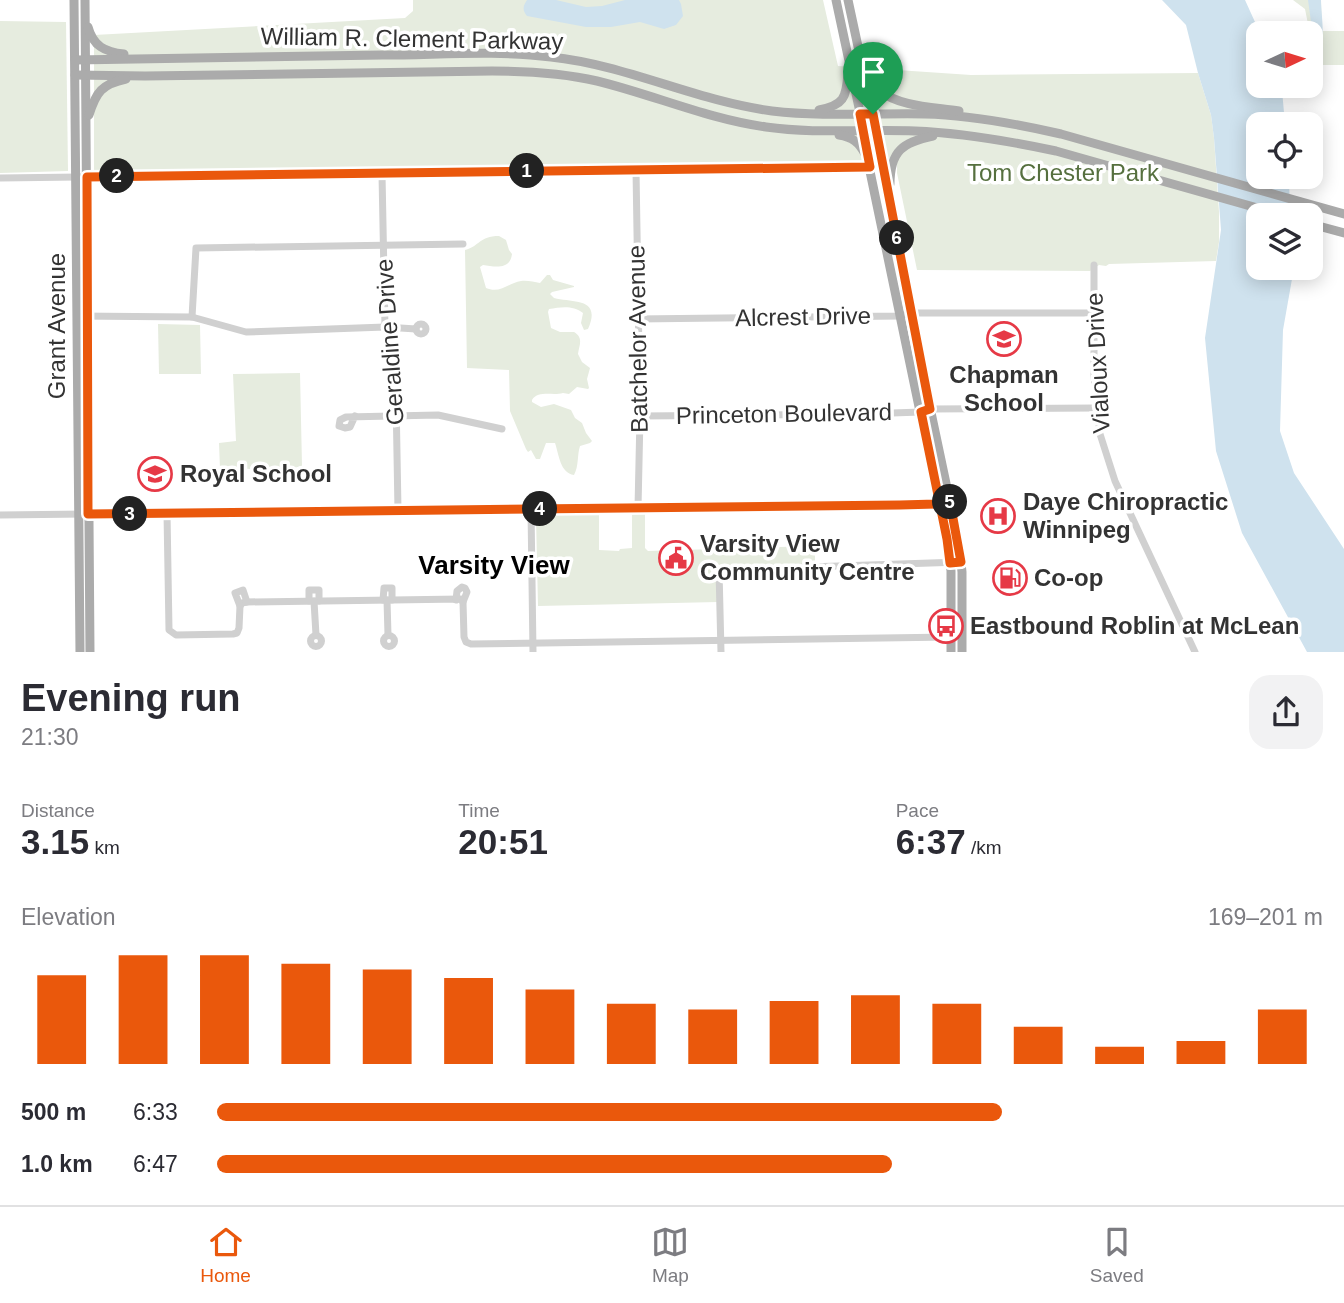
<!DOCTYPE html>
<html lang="en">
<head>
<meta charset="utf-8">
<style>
  body { margin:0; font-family:Helvetica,sans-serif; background:#f2f2f3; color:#2b2b33; height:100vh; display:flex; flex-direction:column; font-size:26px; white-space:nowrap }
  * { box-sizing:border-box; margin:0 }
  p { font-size:23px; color:#7c7c81 }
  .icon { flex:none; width:38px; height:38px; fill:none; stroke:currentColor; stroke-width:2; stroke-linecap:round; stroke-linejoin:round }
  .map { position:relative; height:652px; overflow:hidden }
  .side { display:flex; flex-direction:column; background:#fff; flex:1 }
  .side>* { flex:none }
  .needle { width:46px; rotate:86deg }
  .tools { position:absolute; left:1246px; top:21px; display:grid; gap:14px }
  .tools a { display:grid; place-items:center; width:77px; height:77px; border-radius:14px; background:#fff; box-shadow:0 4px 18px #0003; font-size:35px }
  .pin { position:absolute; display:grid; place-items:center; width:60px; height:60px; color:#fff; margin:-72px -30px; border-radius:50% 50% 50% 0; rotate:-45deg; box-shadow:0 0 7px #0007 }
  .pin .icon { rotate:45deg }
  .km { position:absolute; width:35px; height:35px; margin:-18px; border-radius:50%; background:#222; color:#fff; font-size:19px; line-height:35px; text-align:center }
  .round { display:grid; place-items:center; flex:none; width:74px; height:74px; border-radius:21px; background:#f2f2f3 }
  .summary { display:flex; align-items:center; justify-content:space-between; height:119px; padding:0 21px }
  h1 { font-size:38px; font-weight:700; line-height:52px }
  .figures { display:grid; grid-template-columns:repeat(3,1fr); gap:10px; height:119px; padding:7px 21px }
  .figures div { display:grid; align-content:center }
  .figures b { font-size:35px; font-weight:700 }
  .figures small { font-size:19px; font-weight:400 }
  .figures p { font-size:19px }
  .chart { height:196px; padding:14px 21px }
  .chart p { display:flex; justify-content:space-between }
  .chart svg { width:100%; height:126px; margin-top:7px; stroke:#ea580c; stroke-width:6 }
  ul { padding:0 21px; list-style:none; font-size:23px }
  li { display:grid; grid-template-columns:112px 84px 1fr; align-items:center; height:52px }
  li i { height:18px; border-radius:9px; background:#ea580c }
  .tab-bar { display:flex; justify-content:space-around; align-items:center; height:98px; border-top:2px solid #e1e1e2; background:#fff; font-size:19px; color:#7c7c81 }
  .tab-bar a { display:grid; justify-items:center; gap:4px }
  .tab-bar .on { color:#ea580c }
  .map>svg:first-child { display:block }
</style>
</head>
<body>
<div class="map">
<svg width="1344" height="652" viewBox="0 0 1344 652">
  <rect width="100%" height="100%" fill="#fff"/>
  <!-- green -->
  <g fill="#e6ecdf">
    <polygon points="413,0 823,0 838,66 971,75 1198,73 1211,115 1214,138 1219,212 1219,242 1216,261 1109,264 1106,266 1099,265 1090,271 917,270 897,173 897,160 94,173 94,35 405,18 413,11"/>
    <polygon points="1293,0 1321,0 1322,31 1344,31 1344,65 1311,65 1311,33 1303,33 1309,29 1305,9"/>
    <polygon points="0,21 66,22 68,171 0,173"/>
    <path d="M499 236 506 240 509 250 512 254C510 270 495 267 483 265L480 267 486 288C500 294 508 283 521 281 527 280 534 282 540 283L547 275H550L553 280 574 286V287L552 292 550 294 554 298C573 303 602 297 588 329L584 330 581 323 583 313C573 305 561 307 549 309L548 312 551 328 560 332H574C584 338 579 345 578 354L582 362 590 368 587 379 589 388 588 389 577 387 569 394 563 393C553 396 538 390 532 400V402L541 407 554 404 571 410 575 418 582 423 586 433 592 441 590 443 580 446C577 455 579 466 574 475 560 473 559 455 555 443H546L540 459H536L531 450 528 452 526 449 510 411 509 370 467 368 465 250C480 246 479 236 499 236Z"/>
    <polygon points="158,324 200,325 201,374 159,374"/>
    <polygon points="300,373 302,466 276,472 233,467 220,469 219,443 236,441 233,374"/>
    <polygon points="632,510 645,510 645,548 648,551 815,546 815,565 718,569 718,602 538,606 536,517 541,512 599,512 599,550 619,551 620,549 632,548"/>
  </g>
  <!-- water -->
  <g fill="#cfe2ee">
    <path d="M527 0H556L586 7 602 6 625 0H679L681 4 683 16 676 25 664 29 640 22 611 27H586L527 16C522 10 523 6 527 0Z"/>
    <polygon points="1162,0 1245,0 1260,33 1258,33 1258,86 1283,86 1282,90 1285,124 1258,124 1258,177 1289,177 1290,215 1258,215 1258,268 1292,268 1292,279 1283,330 1280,431 1294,473 1344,549 1344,652 1307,652 1242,533 1216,451 1205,338 1221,230 1214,138 1211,115 1198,73 1186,25"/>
    <path d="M1308 0H1321C1321 18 1329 53 1311 63L1312 29Z"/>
  </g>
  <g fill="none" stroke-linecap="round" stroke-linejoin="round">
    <!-- minor -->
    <g stroke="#d0d0d0" stroke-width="7">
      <polyline points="636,170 640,416 638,508"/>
      <polyline points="382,174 385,327 395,341 398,510"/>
      <polyline points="0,178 870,167"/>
      <polyline points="1094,265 1094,376 1100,434 1115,481 1195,652"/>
      <polyline points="77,316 192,317 246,332 385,327 416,329"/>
      <polyline points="192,317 196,248 463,244"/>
      <polyline points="637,319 901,316 910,313 1094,313"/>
      <circle cx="421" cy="329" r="5"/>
      <polyline points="355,416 350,427 345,428 339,426 340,420 346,417 438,415 502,429"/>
      <polyline points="640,416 863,414 921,412 930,409 1096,408"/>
      <polyline points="531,509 533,652"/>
      <polyline points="167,513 169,630 176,635 233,634 237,633 239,628 240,606 242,603 247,602 461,599 463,602 464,637 466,642 471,644 951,637 962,634"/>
      <polyline points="0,515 936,504 949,502"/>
      <polyline points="383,600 384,588 392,588 392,600"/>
      <polyline points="387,600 388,635"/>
      <polyline points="456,600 457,591 462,587 465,588 467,592 463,602"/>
      <polyline points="309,601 309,590 319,590 319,601"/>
      <polyline points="314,601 316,635"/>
      <polyline points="240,606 235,593 243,590 247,602"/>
      <circle cx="389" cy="641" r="5.5"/>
      <circle cx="316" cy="641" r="5.5"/>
      <polyline points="721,652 719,570 961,562"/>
    </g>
    <!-- major -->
    <g stroke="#ababab" stroke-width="9">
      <polyline points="74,0 80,652"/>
      <polyline points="85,0 90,652"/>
      <polyline points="836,0 864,131 867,157 948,546 951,571 951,652"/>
      <polyline points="848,0 871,107 910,313 959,545 962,572 962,652"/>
      <path d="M88 27C93 46 105 52 124 54"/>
      <path d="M75 60C177 58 279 56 382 55 438 55 495 50 551 57 627 65 696 101 772 111 823 117 874 113 925 114 971 115 1017 124 1061 134L1344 214"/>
      <path d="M866 73C870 79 874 86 879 90 899 107 934 107 959 111"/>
      <path d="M75 75 145 76 492 71C527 71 563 73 597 81 654 95 708 119 766 127 815 134 865 129 915 131 963 133 1009 141 1056 151L1282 215"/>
      <path d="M819 110C844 105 846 98 848 74"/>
      <path d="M89 115C96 92 102 84 126 79"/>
      <path d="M839 135C852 137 859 142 865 154"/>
      <path d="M890 184C890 151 903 142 933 136"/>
      <polyline points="1311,224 1344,233"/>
    </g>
  </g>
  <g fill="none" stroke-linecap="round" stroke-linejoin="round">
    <!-- route casing -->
    <g stroke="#fff" stroke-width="14">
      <polyline id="route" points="873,114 860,114 870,167 87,177 88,514 900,505 936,504 950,502 961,562 950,563 947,539 921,412 930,409 873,114"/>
    </g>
    <!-- route -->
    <use href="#route" stroke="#ea580c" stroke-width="9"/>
  </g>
  <!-- icons -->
  <defs>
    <g id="school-ring" transform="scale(1.75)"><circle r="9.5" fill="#fff" stroke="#e63946" stroke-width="1.5"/><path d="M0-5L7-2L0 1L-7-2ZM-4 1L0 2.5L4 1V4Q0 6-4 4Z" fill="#e63946"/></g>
    <g id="hospital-ring" transform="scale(1.75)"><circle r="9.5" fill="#fff" stroke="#e63946" stroke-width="1.5"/><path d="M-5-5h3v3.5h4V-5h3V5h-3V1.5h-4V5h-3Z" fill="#e63946"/></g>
    <g id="civic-ring" transform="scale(1.75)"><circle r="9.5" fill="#fff" stroke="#e63946" stroke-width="1.5"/><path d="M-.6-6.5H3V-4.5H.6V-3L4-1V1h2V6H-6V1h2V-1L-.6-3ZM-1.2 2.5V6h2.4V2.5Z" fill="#e63946"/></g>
    <g id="fuel-ring" transform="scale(1.75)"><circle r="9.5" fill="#fff" stroke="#e63946" stroke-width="1.5"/><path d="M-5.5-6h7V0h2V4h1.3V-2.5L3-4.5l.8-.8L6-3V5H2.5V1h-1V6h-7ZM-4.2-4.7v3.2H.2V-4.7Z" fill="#e63946"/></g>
    <g id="bus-ring" transform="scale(1.75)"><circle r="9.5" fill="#fff" stroke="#e63946" stroke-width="1.5"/><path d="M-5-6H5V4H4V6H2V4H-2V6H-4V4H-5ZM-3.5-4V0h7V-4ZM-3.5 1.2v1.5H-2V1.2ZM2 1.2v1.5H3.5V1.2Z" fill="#e63946"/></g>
  </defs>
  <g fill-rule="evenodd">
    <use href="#school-ring" x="1004" y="339"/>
    <use href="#school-ring" x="155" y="474"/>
    <use href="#hospital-ring" x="998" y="516"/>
    <use href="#civic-ring" x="676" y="558"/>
    <use href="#fuel-ring" x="1010" y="578"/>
    <use href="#bus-ring" x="946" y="626"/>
  </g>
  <g text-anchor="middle" stroke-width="7" stroke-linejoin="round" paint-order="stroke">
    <!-- street labels -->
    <g font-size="24" fill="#333" stroke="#fff">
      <text transform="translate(412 39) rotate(1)" y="8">William R. Clement Parkway</text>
      <text transform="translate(803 317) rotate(-1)" y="8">Alcrest Drive</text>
      <text transform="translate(57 326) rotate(-90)" y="8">Grant Avenue</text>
      <text transform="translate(638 339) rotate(-91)" y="8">Batchelor Avenue</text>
      <text transform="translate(390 342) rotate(-94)" y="8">Geraldine Drive</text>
      <text transform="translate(1098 363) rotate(-93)" y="8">Vialoux Drive</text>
      <text transform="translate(784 414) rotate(-1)" y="8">Princeton Boulevard</text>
    </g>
    <!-- park labels -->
    <g font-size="24" fill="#56703f" stroke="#fff">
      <text x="1063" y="181">Tom Chester Park</text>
    </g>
    <!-- poi labels -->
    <g font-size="24" font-weight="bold" fill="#333" stroke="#fff" text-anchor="start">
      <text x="1004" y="383" text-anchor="middle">Chapman<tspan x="1004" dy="28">School</tspan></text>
      <text x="180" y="482">Royal School</text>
      <text x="1023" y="510">Daye Chiropractic<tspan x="1023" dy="28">Winnipeg</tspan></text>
      <text x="700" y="552">Varsity View<tspan x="700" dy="28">Community Centre</tspan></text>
      <text x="1034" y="586">Co-op</text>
      <text x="970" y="634">Eastbound Roblin at McLean</text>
    </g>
    <!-- neighbourhood labels -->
    <g font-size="26" font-weight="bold" fill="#000" stroke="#fff">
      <text x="494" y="574">Varsity View</text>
    </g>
  </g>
</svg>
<div class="tools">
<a><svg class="needle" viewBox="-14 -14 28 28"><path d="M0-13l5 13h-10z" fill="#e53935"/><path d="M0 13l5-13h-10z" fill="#7c7c81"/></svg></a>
<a><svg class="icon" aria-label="locate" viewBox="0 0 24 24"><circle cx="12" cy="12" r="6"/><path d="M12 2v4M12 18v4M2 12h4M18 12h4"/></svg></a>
<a><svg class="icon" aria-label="layers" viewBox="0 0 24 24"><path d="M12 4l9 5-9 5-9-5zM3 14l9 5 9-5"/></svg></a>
</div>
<div class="pin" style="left:873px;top:114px;background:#1e9e55"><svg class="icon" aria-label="arrive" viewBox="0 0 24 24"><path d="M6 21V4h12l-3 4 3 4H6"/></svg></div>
<b class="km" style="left:527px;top:171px">1</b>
<b class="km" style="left:117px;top:176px">2</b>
<b class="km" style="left:130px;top:514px">3</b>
<b class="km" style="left:540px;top:509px">4</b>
<b class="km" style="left:950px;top:502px">5</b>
<b class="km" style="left:897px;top:238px">6</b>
</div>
<section class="side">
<div class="summary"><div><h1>Evening run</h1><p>21:30</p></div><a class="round"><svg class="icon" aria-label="share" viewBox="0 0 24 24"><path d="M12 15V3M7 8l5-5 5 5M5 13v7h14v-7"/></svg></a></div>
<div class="figures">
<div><p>Distance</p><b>3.15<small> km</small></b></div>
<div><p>Time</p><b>20:51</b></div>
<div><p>Pace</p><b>6:37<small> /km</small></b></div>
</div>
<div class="chart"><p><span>Elevation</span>169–201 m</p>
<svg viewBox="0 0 160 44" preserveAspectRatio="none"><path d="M5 44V13M15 44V6M25 44V6M35 44V9M45 44V11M55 44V14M65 44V18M75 44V23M85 44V25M95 44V22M105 44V20M115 44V23M125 44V31M135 44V38M145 44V36M155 44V25"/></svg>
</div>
<ul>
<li><b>500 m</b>6:33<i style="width:71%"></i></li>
<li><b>1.0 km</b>6:47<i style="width:61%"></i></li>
</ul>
</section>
<nav class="tab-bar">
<a class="on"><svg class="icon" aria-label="home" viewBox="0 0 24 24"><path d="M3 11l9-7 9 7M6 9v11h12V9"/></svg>Home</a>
<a><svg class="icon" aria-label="map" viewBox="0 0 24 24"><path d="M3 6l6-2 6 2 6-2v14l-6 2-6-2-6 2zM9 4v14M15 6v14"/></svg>Map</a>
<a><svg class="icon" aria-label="saved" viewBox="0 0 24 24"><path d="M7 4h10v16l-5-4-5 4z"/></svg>Saved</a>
</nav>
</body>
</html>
